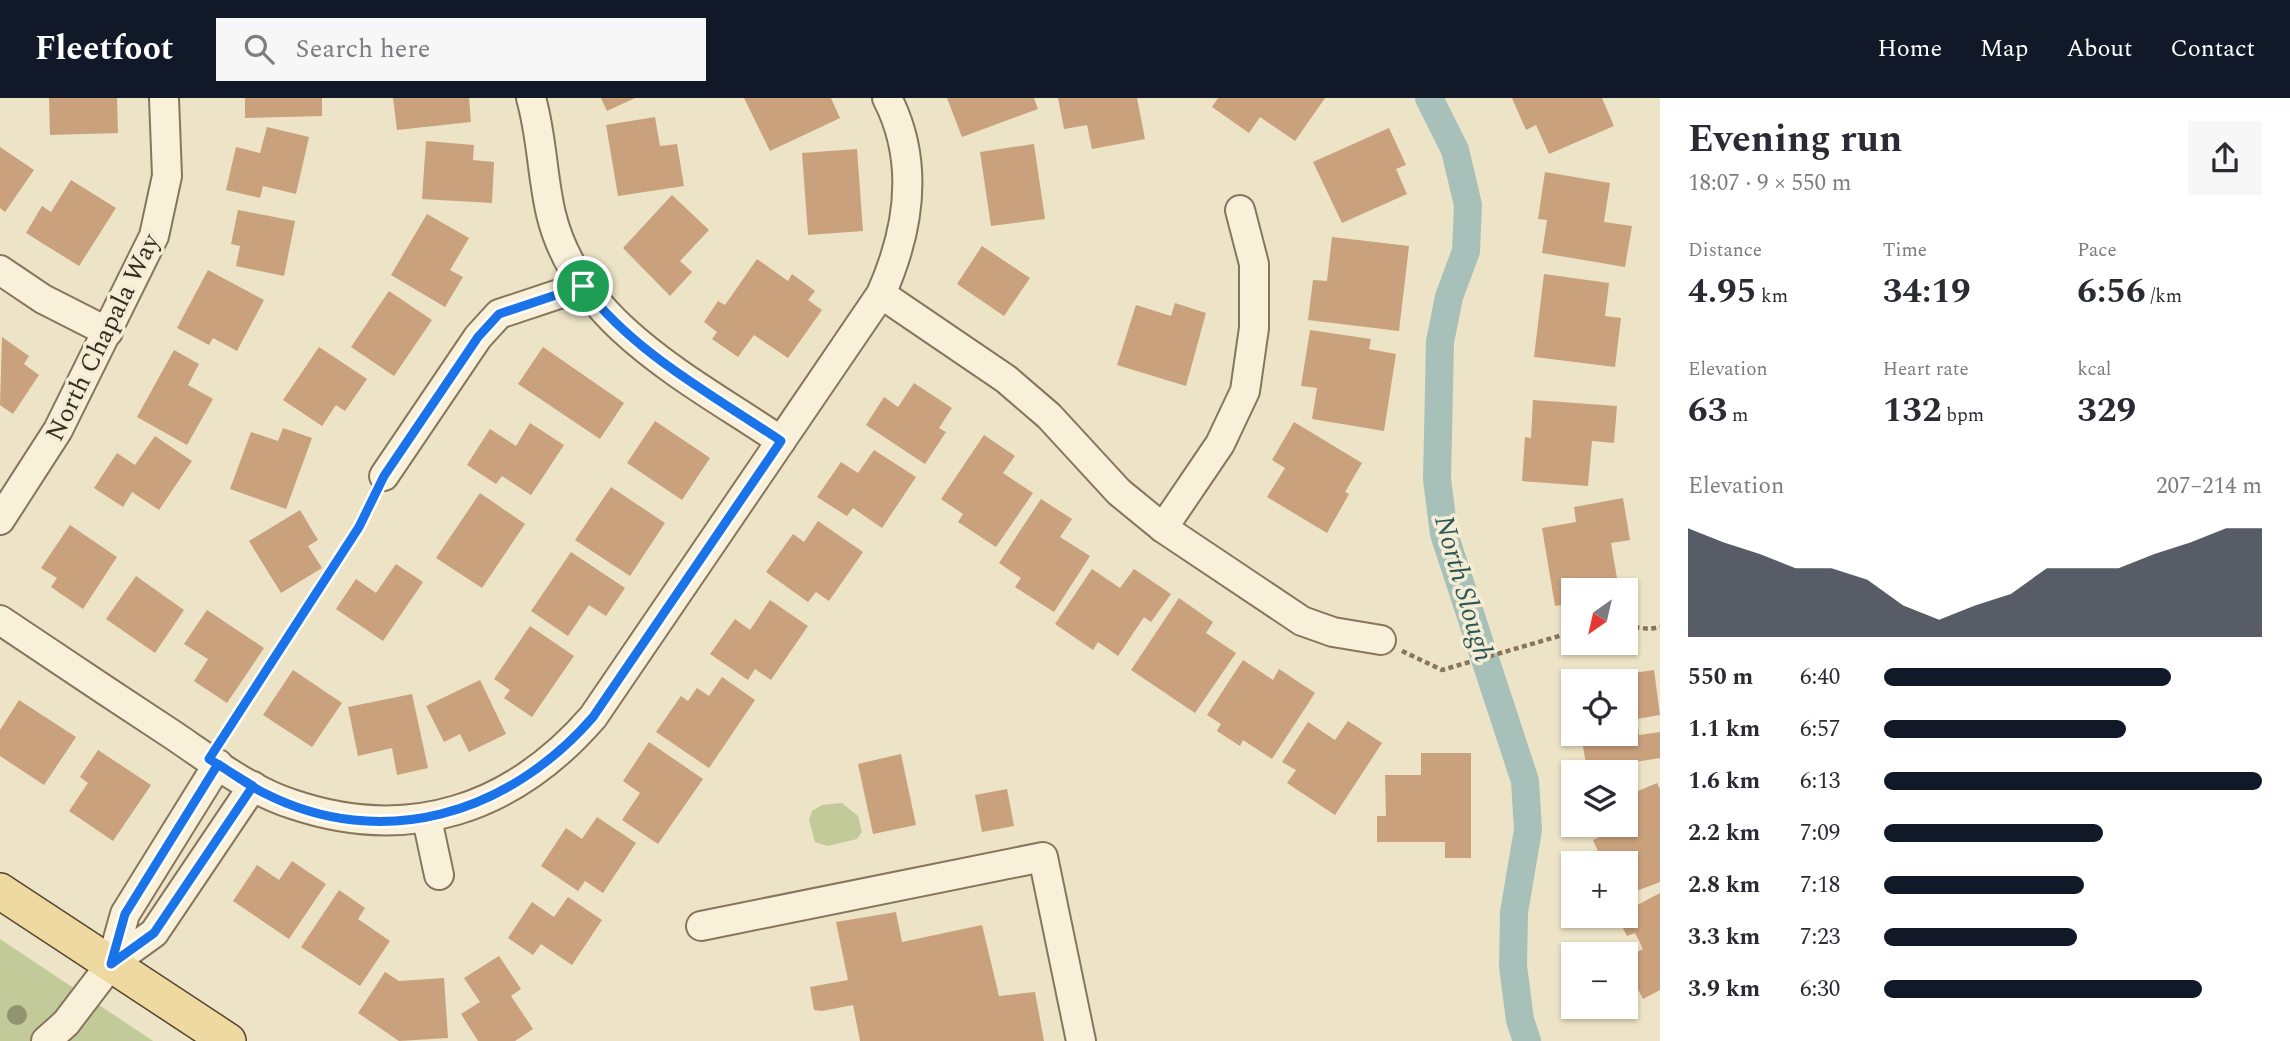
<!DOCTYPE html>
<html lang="en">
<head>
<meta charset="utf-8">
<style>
  body { margin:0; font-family:Spectral,serif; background:#f7f7f7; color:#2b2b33; height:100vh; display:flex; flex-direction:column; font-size:26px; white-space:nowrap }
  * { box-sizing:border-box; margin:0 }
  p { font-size:23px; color:#7c7c81 }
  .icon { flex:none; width:38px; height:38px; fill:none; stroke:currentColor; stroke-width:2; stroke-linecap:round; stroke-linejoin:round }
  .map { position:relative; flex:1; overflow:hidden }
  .details { display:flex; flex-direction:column; background:#fff; width:630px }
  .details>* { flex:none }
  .needle { width:46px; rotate:214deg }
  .tools { position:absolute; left:1561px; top:480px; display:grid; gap:14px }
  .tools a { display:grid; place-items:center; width:77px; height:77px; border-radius:0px; background:#fff; box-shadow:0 2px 5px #0004; font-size:35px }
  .pin { position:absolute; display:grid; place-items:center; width:60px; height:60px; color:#fff; margin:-30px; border:4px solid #fff; border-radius:50%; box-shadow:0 2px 7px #0007 }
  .round { display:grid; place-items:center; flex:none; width:74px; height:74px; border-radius:0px; background:#f7f7f7 }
  .headline { display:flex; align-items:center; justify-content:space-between; height:119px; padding:0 28px }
  h1 { font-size:38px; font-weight:700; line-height:52px }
  .figures { display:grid; grid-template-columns:repeat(3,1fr); gap:10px; height:119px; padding:7px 28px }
  .figures div { display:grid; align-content:center }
  .figures b { font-size:35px; font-weight:700 }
  .figures small { font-size:19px; font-weight:400 }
  .figures p { font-size:19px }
  .chart { height:196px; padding:14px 28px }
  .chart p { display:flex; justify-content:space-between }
  .chart svg { width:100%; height:126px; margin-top:7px; fill:#111827; opacity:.7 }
  ul { padding:0 28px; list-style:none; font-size:23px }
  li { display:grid; grid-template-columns:112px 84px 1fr; align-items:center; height:52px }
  li i { height:18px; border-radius:9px; background:#111827 }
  header { display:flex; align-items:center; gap:42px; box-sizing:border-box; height:98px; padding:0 35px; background:#111827; color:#fff }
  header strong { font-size:33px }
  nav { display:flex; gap:38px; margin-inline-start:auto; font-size:24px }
  .search { width:490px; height:63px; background:#f7f7f7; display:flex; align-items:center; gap:18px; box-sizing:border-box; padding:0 24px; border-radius:0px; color:#7c7c81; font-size:26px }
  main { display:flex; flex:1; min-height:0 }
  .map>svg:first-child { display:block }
</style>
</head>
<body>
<header>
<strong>Fleetfoot</strong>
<div class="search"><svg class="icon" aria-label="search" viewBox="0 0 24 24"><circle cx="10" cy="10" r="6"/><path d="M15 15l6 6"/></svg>Search here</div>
<nav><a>Home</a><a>Map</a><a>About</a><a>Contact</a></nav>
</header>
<main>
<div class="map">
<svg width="1660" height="943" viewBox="0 0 1660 943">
  <rect width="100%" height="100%" fill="#ede3c6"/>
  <!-- green -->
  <g fill="#c2ca9a">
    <polygon points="842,705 858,718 862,734 857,741 827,748 815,744 809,722 812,713 822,707"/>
    <polygon points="0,841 153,943 0,943"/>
  </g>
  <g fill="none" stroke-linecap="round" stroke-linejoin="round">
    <!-- canal -->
    <polyline stroke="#a7c0ba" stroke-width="28" points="1429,0 1455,52 1468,107 1466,153 1449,199 1440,244 1437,381 1444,436 1525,683 1528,732 1514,814 1513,868 1520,922 1527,943"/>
  </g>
  <!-- building -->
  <g fill="#c9a17d">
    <polygon points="49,0 117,0 118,35 50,37"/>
    <polygon points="245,0 322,0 322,18 245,20"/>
    <polygon points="393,0 469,0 471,24 397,32"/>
    <polygon points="601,0 635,0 607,13"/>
    <polygon points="744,0 831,0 840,20 770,53"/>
    <polygon points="947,0 1034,0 1038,11 962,39"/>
    <polygon points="1058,0 1137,0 1145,41 1092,51 1087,27 1064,31"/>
    <polygon points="1218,0 1325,0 1295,43 1260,19 1249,35 1212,9"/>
    <polygon points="1512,0 1602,0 1614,28 1549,56 1536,27 1526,32"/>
    <polygon points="655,19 660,48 677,46 684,88 618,98 606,27"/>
    <polygon points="267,29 309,39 296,96 263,88 260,100 226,92 236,49 260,55"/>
    <polygon points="1389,30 1406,67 1396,71 1407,96 1342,125 1313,64"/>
    <polygon points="426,43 474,47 473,62 494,64 492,105 422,101"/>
    <polygon points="1034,46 1045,121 991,128 980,54"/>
    <polygon points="0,49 34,72 5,114 0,110"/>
    <polygon points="857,51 863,133 808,137 802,55"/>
    <polygon points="1545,74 1610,85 1604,124 1632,128 1625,169 1542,155 1547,122 1538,121"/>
    <polygon points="71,82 116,110 79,168 26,135 42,108 51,114"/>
    <polygon points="672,97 709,132 680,163 692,174 670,198 623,150"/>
    <polygon points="238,112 295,123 284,178 236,168 240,148 231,146"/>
    <polygon points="427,116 469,140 450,172 463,179 445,209 391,177"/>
    <polygon points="1332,139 1409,148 1399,233 1308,222 1313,182 1327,183"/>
    <polygon points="982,148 1030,180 1004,218 957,186"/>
    <polygon points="757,161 788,183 792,176 815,193 808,202 822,212 788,260 754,237 738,259 712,241 717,234 704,224 718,203 725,207"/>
    <polygon points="208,172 264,202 237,253 213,240 209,247 177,230"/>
    <polygon points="1544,176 1609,185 1605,218 1621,220 1615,269 1534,259"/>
    <polygon points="389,193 432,222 394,278 351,249"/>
    <polygon points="1175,205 1206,215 1186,288 1117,267 1136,207 1171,218"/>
    <polygon points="1310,232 1371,241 1369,251 1396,256 1384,333 1312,321 1317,290 1301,288"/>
    <polygon points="2,239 29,258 24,266 39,277 13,316 0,307"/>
    <polygon points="319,249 367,281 345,313 336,307 322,328 283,302"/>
    <polygon points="543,249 624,305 600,341 518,286"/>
    <polygon points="174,252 199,266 188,287 213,301 187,347 137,319"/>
    <polygon points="914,285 952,310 939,330 946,334 925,366 866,327 884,299 898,309"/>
    <polygon points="1533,302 1617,308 1614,345 1592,343 1588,388 1522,383 1525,339 1531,340"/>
    <polygon points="655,323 710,360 682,402 627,365"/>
    <polygon points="1294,324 1362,365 1345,394 1349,396 1327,435 1267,399 1285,370 1272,362"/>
    <polygon points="530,325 564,347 531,397 502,378 496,386 467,367 490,331 516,348"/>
    <polygon points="283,330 312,340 286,411 230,391 251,334 278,343"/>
    <polygon points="984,337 1015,358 1003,375 1033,395 996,449 958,424 963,416 941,401"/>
    <polygon points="155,338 192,363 159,412 132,394 123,409 94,390 117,355 135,367"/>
    <polygon points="874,352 916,379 882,430 853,410 847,418 817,399 841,364 858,375"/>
    <polygon points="611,389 665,425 630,478 575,442"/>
    <polygon points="480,395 525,426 482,490 436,460"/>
    <polygon points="1623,400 1630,442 1611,445 1619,492 1573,492 1573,505 1555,508 1542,430 1576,424 1574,409"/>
    <polygon points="1041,401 1072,421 1060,439 1090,458 1054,514 1015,489 1021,480 999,465"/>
    <polygon points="300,412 318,442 308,448 322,470 281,495 249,443"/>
    <polygon points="818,423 863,454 829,503 816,494 808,504 766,474 793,436 804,444"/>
    <polygon points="70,427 117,459 83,511 51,489 57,480 41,470"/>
    <polygon points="571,454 625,490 606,518 589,507 568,538 531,513"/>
    <polygon points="396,466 423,484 383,543 336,511 356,481 376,495"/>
    <polygon points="1092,471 1120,490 1134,471 1171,496 1151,524 1144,519 1118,558 1098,544 1093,552 1055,526"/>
    <polygon points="136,478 184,512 155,555 106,521"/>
    <polygon points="1179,500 1213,524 1206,535 1236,555 1195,615 1131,572"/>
    <polygon points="770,502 808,528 771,582 755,571 748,582 710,556 735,521 750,532"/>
    <polygon points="207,512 264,550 227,605 194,583 208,561 184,546"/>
    <polygon points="530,528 574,558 532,619 504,600 510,592 494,581"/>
    <polygon points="1243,562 1273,582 1279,571 1315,595 1272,661 1243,642 1240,648 1217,633 1221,626 1207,617"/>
    <polygon points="293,572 342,605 312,649 263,617"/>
    <polygon points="1654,572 1660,617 1637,621 1639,637 1660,634 1660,660 1587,672 1583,648 1599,645 1598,635 1626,635 1626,583 1592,581"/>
    <polygon points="722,579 755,602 709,670 656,634 681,598 688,603 697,590 709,598"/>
    <polygon points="480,582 506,636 469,654 460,636 444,644 426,608"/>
    <polygon points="1573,584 1573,628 1569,629 1562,586"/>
    <polygon points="412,596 428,670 397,677 392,650 358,658 348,609"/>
    <polygon points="19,602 76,639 44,687 0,658 0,632"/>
    <polygon points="1348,623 1382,645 1335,717 1287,685 1296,672 1282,664 1308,624 1335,642"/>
    <polygon points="649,644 703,681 658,746 622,722 640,695 623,683"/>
    <polygon points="98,652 151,687 113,743 69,713 88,685 80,679"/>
    <polygon points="1421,655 1471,655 1471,760 1445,760 1445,744 1377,744 1377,718 1386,718 1385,677 1421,677"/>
    <polygon points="901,656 916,727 873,736 858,666"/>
    <polygon points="1657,685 1660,691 1660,784 1626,797 1626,765 1603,765 1593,742 1617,732 1615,726 1626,726 1626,698"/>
    <polygon points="1007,691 1014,728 982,734 975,697"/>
    <polygon points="597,719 636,745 603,795 585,783 578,793 541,768 566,730 582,741"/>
    <polygon points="292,763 326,786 289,841 233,803 257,767 279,782"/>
    <polygon points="339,792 365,810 358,821 390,843 360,888 301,849"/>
    <polygon points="1660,795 1660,892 1643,901 1626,868 1626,860 1643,851 1635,835 1627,838 1616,817 1626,817 1626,813"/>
    <polygon points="568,799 602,822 572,867 541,846 533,857 508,840 532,804 554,819"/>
    <polygon points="896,814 902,844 982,827 999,898 1035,894 1044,943 860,943 853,907 822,913 814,912 810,889 848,882 836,824"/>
    <polygon points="499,858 521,891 511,898 533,931 515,943 478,943 461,916 480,904 464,880"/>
    <polygon points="385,874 399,883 444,880 448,940 399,943 358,915"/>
  </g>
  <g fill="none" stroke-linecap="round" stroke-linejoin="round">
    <!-- minor casing -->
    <g stroke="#87755c" stroke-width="32">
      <g id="minor">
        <path d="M531 0C542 38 542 78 551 116 578 228 693 283 781 343"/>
        <polyline points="0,172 43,201 108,234"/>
        <polyline points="881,196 1006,281 1049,318 1119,394 1163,430 1302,523 1333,534 1381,542"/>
        <polyline points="384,378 478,239 499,216 583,188"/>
        <polyline points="0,422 58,332 154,138 167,78 164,0"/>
        <polyline points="1163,430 1220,346 1245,293 1254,230 1254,166 1240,112"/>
        <path d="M0 522C58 561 115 599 173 637 210 662 249 692 292 706 410 746 513 711 593 619L881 196C909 133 920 64 887 0"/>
        <polyline points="218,666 125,816 111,866 154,835 253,688"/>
        <polyline points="427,721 439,777"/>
        <polyline points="701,828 1043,759 1081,943"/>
        <polyline points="46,943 66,925 111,866"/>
      </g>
    </g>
    <!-- major casing -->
    <g stroke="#554330" stroke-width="38">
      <polyline id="major" points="0,793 228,943"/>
    </g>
    <!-- path -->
    <g stroke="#87755c" stroke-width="4.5" stroke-dasharray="5 3.5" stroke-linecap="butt">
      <polyline points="1626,528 1650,531 1660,529"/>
      <polyline points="1402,553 1442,572 1573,534"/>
      <polyline points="223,640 359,429 373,401"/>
    </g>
    <!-- minor -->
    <use href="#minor" stroke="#f8f0d9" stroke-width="28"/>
    <!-- major -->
    <use href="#major" stroke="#eedaa0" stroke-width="35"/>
  </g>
  <!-- trees -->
  <circle fill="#91946f" cx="17" cy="917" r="10"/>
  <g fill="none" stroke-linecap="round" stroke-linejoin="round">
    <!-- route casing -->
    <g stroke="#fff" stroke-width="14">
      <path id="route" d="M583 188 499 216 478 239 384 378 359 429 209 661 253 688 154 835 111 866 125 816 218 666C233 676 248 687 264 695 382 755 509 716 593 619L781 343C711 296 634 255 583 188"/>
    </g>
    <!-- route -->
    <use href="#route" stroke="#1a73e8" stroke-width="9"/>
  </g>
  <g text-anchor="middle" stroke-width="7" stroke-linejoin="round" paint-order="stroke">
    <!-- street labels -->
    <g font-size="26" fill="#382d1f" stroke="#f4edd5">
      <text transform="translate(102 239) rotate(-64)" y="9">North Chapala Way</text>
    </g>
    <!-- water labels -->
    <g font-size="28" font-style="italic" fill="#2f5757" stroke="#f4edd5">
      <text transform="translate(1465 490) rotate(74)" y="10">North Slough</text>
    </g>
  </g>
</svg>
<div class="tools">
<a><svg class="needle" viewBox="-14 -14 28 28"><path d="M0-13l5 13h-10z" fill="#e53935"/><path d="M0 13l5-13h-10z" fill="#7c7c81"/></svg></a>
<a><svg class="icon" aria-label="locate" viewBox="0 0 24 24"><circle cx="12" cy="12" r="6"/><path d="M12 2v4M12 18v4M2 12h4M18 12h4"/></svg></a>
<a><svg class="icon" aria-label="layers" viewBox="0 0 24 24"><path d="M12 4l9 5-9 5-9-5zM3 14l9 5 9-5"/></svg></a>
<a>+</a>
<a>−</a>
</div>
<div class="pin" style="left:583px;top:188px;background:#1e9e55"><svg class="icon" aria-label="arrive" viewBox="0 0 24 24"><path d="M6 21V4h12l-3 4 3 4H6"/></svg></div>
</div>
<section class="details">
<div class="headline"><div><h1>Evening run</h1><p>18:07 · 9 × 550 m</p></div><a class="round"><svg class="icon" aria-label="share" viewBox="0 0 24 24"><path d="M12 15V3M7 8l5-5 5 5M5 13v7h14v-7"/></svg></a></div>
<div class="figures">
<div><p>Distance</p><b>4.95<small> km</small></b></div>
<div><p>Time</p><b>34:19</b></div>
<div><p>Pace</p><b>6:56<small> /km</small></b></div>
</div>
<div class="figures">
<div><p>Elevation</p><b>63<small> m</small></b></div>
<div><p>Heart rate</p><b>132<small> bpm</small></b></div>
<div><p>kcal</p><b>329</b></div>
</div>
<div class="chart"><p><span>Elevation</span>207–214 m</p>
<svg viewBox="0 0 160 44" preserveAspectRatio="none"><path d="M0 44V6L10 11L20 15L30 20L40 20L50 24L60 33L70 38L80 33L90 29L100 20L110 20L120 20L130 15L140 11L150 6L160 6V44z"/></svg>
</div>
<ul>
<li><b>550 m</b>6:40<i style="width:76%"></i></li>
<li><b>1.1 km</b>6:57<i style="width:64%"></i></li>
<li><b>1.6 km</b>6:13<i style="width:100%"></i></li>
<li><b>2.2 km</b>7:09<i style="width:58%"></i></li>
<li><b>2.8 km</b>7:18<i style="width:53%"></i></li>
<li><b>3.3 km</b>7:23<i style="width:51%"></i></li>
<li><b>3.9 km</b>6:30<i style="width:84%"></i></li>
</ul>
</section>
</main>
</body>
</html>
